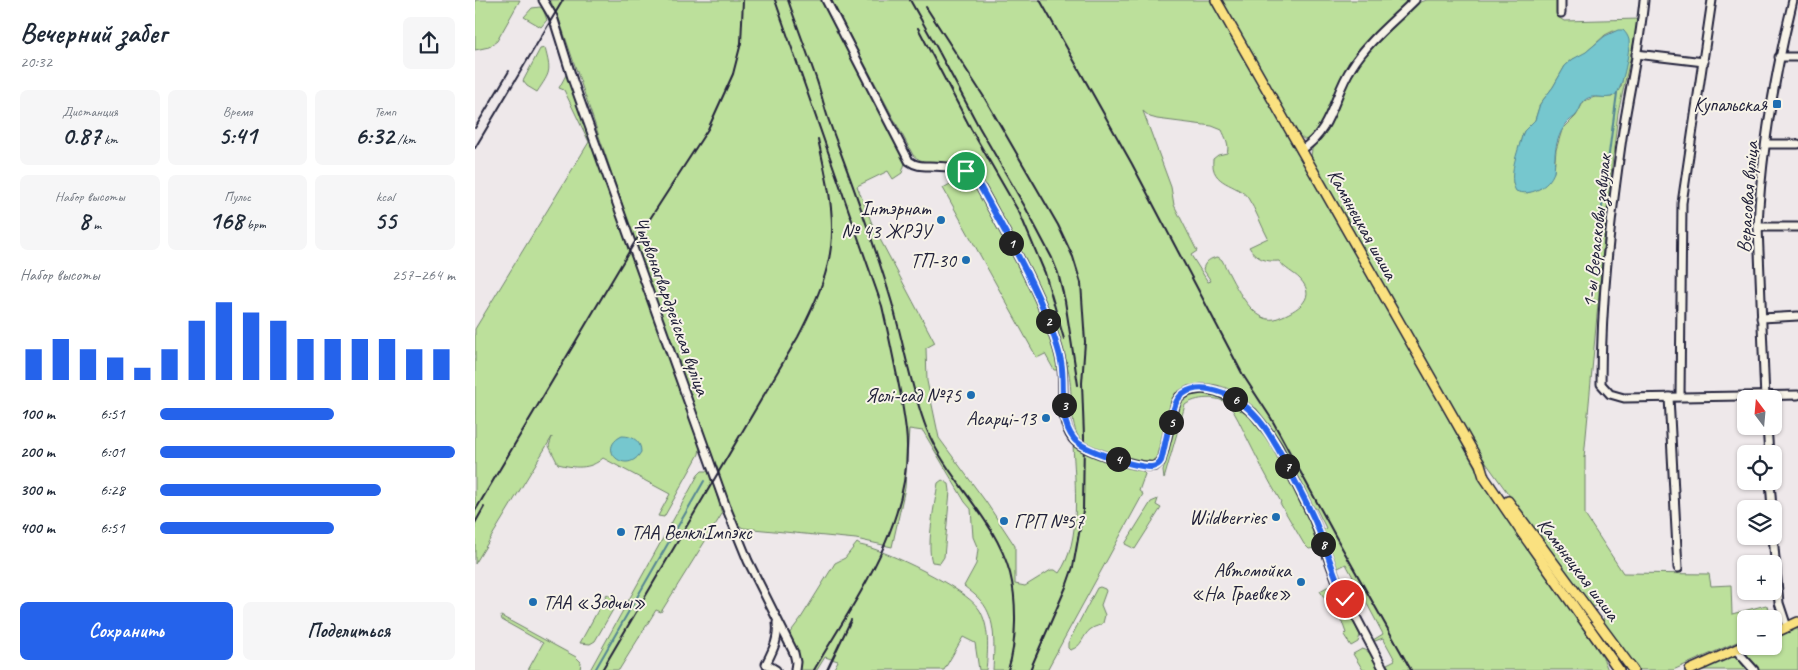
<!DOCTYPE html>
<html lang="ru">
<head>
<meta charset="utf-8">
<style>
  body { margin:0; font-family:Caveat,sans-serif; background:#f6f6f7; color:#1f2937; height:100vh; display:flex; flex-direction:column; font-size:19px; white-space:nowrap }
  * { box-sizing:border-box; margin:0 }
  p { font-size:16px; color:#747a83 }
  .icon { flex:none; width:28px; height:28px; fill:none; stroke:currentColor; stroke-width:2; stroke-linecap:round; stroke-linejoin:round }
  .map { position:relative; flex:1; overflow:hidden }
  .sheet { display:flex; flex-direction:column; background:#fff; width:475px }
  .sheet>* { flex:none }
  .needle { width:32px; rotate:344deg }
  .fabs { position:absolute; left:1262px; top:390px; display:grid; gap:10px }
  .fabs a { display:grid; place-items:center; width:45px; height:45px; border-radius:8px; background:#fff; box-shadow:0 1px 4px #0004; font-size:25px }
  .pin { position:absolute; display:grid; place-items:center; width:42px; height:42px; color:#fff; margin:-21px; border:2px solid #fff; border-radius:50%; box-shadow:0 1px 5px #0007 }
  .km { position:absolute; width:25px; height:25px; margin:-12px; border-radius:50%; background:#222; color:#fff; font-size:14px; line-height:25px; text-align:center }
  .round { display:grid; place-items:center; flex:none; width:52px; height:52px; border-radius:8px; background:#f6f6f7 }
  .head { display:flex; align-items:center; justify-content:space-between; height:85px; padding:0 20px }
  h1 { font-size:28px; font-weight:800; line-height:38px }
  .stats { display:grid; grid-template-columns:repeat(3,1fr); gap:8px; height:85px; padding:5px 20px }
  .stats div { display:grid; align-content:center; border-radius:8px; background:#f6f6f7; text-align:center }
  .stats b { font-size:25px; font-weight:800 }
  .stats small { font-size:14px; font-weight:400 }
  .stats p { font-size:14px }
  .chart { height:140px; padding:10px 20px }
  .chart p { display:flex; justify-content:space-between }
  .chart svg { width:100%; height:90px; margin-top:5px; stroke:#2563eb; stroke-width:6 }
  .cta { display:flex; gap:10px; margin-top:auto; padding:10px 20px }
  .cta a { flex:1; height:58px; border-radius:8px; background:#2563eb; color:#fff; font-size:20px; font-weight:800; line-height:58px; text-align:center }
  .cta a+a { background:#f6f6f7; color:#1f2937 }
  ul { padding:0 20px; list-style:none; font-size:16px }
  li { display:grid; grid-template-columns:80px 60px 1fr; align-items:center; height:38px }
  li i { height:12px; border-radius:6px; background:#2563eb }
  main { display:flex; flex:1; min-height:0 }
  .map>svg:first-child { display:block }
</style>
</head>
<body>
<main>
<section class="sheet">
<div class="head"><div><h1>Вечерний забег</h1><p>20:32</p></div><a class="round"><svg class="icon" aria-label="share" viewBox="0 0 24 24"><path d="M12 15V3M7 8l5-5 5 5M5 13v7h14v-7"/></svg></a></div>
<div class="stats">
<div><p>Дистанция</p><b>0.87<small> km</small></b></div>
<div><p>Время</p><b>5:41</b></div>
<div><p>Темп</p><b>6:32<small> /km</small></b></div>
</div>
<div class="stats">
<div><p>Набор высоты</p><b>8<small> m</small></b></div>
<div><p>Пульс</p><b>168<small> bpm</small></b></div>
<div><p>kcal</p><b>55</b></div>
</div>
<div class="chart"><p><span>Набор высоты</span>257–264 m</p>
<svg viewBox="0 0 160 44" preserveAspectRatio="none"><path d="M5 44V29M15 44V24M25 44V29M35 44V33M45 44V38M55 44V29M65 44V15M75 44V6M85 44V11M95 44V15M105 44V24M115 44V24M125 44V24M135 44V24M145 44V29M155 44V29"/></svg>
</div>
<ul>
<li><b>100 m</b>6:51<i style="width:59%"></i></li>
<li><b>200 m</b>6:01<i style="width:100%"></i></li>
<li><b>300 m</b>6:28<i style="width:75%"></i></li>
<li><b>400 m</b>6:51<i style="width:59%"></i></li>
</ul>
<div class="cta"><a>Сохранить</a><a>Поделиться</a></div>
</section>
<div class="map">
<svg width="1323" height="670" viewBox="0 0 1323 670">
  <rect width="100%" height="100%" fill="#eee8ea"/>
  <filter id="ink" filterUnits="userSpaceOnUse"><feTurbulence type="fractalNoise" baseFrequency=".02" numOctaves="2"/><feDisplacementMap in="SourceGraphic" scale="10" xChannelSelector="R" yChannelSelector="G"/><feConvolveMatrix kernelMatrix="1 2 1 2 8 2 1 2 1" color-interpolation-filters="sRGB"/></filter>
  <g filter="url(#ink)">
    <!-- green -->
    <g fill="#bce09b" stroke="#6f816b" fill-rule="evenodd">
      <polygon points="0,0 45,0 22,41 14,47 0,50"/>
      <path d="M75 0H347L430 163 427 173 418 179 413 171 382 186 398 226 460 343 451 348 452 381 464 438 511 502 540 546V584L550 586 576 570H580L584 573C607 542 600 482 598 445L606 451 666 470 670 474 664 491 668 494 572 670H518C519 648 522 619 506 601 501 595 495 591 489 586L501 564 503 549 498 537 496 509 490 502 448 431 434 429 430 488 417 547 381 539 268 528 262 524 257 516 237 455 178 294 84 19Z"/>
      <path d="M356 0H735L958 391 1003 473 1128 658 1133 670H915L912 664 920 660 908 638 900 641 898 640 908 634 871 564 861 569 848 530 851 528 841 508H839C819 468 783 379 726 384 716 385 706 388 700 397 690 412 689 439 683 456L676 462H669C652 457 615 452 605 439 594 427 598 386 593 369 581 318 556 272 532 226 523 210 515 191 504 176 485 152 455 172 438 155ZM668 111 675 117 682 119 737 126 747 130C750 137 755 145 752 153L743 155 738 159C735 186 763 183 773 198 781 210 786 225 793 238L774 247C781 259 791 262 804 261 811 270 818 272 825 279 845 300 817 313 800 319 776 324 756 277 747 260L743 257C736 258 730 261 728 269L736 281 733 282 716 255 722 251 699 205 696 187Z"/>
      <path d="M746 0H934C914 21 889 41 874 65 862 84 852 125 837 137 831 142 828 139 824 135Z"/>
      <path d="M952 0H1083V17L1089 21 1164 19 1143 113 1130 227 1109 458 1110 456V515L1148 573 1234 574 1236 586 1256 585 1257 614 1291 605 1296 613 1301 610 1299 624V619H1271V638L1198 670H1161L1129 625 1128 619 1130 617 1122 605 1119 607 1108 598 1004 453 836 157 837 149 853 128 870 89 881 67 898 48 942 3ZM1138 31 1151 34 1154 45 1146 87 1137 97H1120L1109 101 1101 116 1087 130 1081 150 1079 172 1066 188 1052 193 1038 183 1041 159 1047 136 1049 131 1060 120 1065 104 1078 87 1090 66 1098 59 1107 56 1130 35Z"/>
      <polygon points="65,7 68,9 72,20 66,27 49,17 57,8"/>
      <path d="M70 48C76 72 76 71 62 92L52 86 48 81 65 49Z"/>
      <path d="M91 75 98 88 222 437 225 448 224 454 189 517 183 516 195 494 128 458C115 470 99 468 83 464L74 446 77 437 0 564V329L114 142 89 90 84 88Z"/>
      <path d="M479 170C490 173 496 179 503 188 534 246 571 305 584 370H579L570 354 562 358 468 188 484 179Z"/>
      <path d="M724 393C741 394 756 400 769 411 777 418 784 426 789 434 801 451 845 532 840 548L834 549 829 544 805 503 806 502C793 480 782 458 771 436 766 426 761 414 754 405 744 395 720 397 710 405L689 479 688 471 706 404 712 398Z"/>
      <polygon points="227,471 232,471 236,475 247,514 186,612 181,610 144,670 115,670 223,475"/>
      <path d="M467 480 474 484 475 491 469 557 465 563 457 562C451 545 460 502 463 483Z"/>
      <polygon points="683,499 681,505 686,508 660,549 650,544 676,502"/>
      <path d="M382 543 385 545C411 550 490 588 504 609 515 626 513 651 511 670H504L500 643 488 637 469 670H358L363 661 350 657 342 670H324C326 659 321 650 316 640L311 638 326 618 357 568 360 563 370 558Z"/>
      <path d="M625 587 630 589 631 591 626 605 630 615 628 623C625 626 620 626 616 629 607 635 608 647 595 650L593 648V643L622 588Z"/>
      <polygon points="852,587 859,589 863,593 885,635 883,642 876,646 869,635 871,633 866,619 863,620 845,591"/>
      <polygon points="132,594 143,601 120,641 115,644 105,643"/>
      <polygon points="26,616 101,657 106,662 105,670 53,670 68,643 27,620"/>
      <polygon points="1323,627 1323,670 1225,670 1266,652 1270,655 1289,646 1299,646 1302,636"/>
      <path d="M887 649C896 650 900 662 905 670H888L878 654Z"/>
    </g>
    <!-- water -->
    <g fill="#76c7ce" stroke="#548593">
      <path d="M1143 30H1148C1151 33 1153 36 1154 40 1155 50 1148 85 1142 93 1134 102 1123 94 1113 98 1106 101 1106 108 1102 114 1099 118 1094 120 1091 124 1084 133 1080 146 1080 157 1079 162 1080 167 1079 172 1074 187 1055 197 1041 191 1032 176 1043 152 1047 136L1049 131 1060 120 1065 104 1078 87 1090 66 1098 59 1111 52 1130 36Z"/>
      <path d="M147 436C158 436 166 441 166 452 152 477 120 449 147 436Z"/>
    </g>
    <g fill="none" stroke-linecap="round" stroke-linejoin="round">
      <!-- stream -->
      <g stroke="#548593" stroke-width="2">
        <polyline points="1126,214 1142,93"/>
        <polyline points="120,670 229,481"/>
      </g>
      <!-- minor casing -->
      <g stroke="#22223b" stroke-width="11">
        <g id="minor">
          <polyline points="68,0 78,17 98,81 251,507 273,561 319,653 321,662 320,670"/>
          <path d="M351 0 434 161C441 166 446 166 454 166 479 167 492 165 506 188 531 234 558 279 576 328 580 339 584 350 586 361 591 386 582 417 598 439 608 452 665 468 680 466L686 461 701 402 704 397 714 391 727 389 741 391 759 399 778 413 794 433 803 447 839 520 861 579 909 670"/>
          <polyline points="1086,0 1086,13"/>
          <path d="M1169 0C1165 44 1155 87 1148 131 1136 214 1126 299 1126 384L1135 394 1149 398 1323 395"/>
          <polyline points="1161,54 1229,62"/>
          <polyline points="1304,57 1323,57"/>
          <polyline points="1291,144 1323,144"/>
          <path d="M826 150C858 130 858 95 877 67 893 41 919 21 940 0"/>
          <polyline points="1283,227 1323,227"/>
          <polyline points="1286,318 1323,316"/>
          <polyline points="1205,396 1207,203 1237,0"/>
          <polyline points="1194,397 1203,568"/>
          <path d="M1290 399 1283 227C1286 150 1300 74 1318 0"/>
          <polyline points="1292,426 1294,454"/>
          <polyline points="1295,481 1297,509"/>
          <polyline points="1298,536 1304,603 1312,627"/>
          <polyline points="1261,650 1279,670"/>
          <path d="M301 670 291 664C298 650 304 639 302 623"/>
        </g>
      </g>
      <!-- major casing -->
      <g stroke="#22223b" stroke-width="12">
        <g id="major">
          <polyline points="741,0 1005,464 1009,477 1047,533 1144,670"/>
          <polyline points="1033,501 1158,670"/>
          <polyline points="1299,633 1323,622"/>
          <polyline points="1215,670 1271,645"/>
        </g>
      </g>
      <!-- minor -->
      <use href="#minor" stroke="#f7f3e8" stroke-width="7"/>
      <!-- major -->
      <use href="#major" stroke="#fae180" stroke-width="9"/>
      <!-- rail -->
      <g stroke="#22223b" stroke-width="2">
        <path d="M300 0 407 306C414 336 420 366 426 396 428 412 432 428 432 445 433 529 380 600 339 670"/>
        <path d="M313 0C322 26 332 52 341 78 346 92 349 107 354 121 376 181 399 241 417 303 429 345 436 389 452 430 473 481 520 518 535 573 542 600 542 643 533 670"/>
        <polyline points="435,0 462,48 504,127 549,205 577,258 583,273 590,301 603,385"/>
        <polyline points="565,0 657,164 768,375 796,418 862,539 936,670"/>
        <polyline points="451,7 509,97 583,225 598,257 606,283 610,342 607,383 609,437 608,511 598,567 591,587 555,670"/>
        <polyline points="443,28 496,129 545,214 570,273 589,339"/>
        <polyline points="0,128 34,71"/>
        <polyline points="0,148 88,0"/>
        <polyline points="0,511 158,245 233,129 258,74 266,43 268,0"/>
        <polyline points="0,523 9,507"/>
        <path d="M127 670 323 337C341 302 358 266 357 227 357 197 349 168 343 139"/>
        <polyline points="352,670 376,620"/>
      </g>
    </g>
  </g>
  <g fill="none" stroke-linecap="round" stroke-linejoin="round" filter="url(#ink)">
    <!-- route casing -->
    <g stroke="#fff" stroke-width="10">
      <path id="route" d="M491 171 499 178 506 188C531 234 558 279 576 328 580 339 584 350 586 361 591 387 582 417 599 439 607 450 663 468 677 467 681 466 684 465 686 461 690 447 696 409 703 399 710 389 723 387 734 389 778 397 798 438 816 473 824 489 833 505 840 521 851 547 858 573 870 599"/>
    </g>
    <!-- route -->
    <use href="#route" stroke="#2563eb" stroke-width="6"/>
  </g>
  <!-- markers -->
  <g fill="#1f6fb2" stroke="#f7f3e8" stroke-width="2">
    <rect x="1297" y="99" width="10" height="10" rx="2.5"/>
    <circle cx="466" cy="220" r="5"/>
    <circle cx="491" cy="260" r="5"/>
    <circle cx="496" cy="395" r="5"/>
    <circle cx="571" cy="418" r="5"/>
    <circle cx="801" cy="517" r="5"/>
    <circle cx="529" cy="521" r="5"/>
    <circle cx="146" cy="532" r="5"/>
    <circle cx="826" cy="582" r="5"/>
    <circle cx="58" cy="602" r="5"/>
  </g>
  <g text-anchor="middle" stroke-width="4" stroke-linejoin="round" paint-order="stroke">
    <!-- poi labels -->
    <g font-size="20" fill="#22223b" stroke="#f7f3e8" text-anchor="end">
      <text x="1292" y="111">Купальская</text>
      <text x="456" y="215">Інтэрнат<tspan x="456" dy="23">№ 43 ЖРЭУ</tspan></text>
      <text x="481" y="267">ТП-30</text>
      <text x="486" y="402">Яслі-сад №75</text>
      <text x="561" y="425">Асарці-13</text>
      <text x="791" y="524">Wildberries</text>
      <text x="539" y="528" text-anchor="start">ГРП №57</text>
      <text x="156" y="539" text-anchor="start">ТАА ВелкліІмпэкс</text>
      <text x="816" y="577">Автомойка<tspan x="816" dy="23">«На Граевке»</tspan></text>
      <text x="68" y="609" text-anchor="start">ТАА «Зодчы»</text>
    </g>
    <!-- street labels -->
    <g font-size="20" fill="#22223b" stroke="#f7f3e8">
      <text transform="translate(1272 197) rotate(-86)" y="7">Верасовая вуліца</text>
      <text transform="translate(888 224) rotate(61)" y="7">Камянецкая шаша</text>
      <text transform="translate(1121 231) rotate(-84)" y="7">1-ы Верасковы завулак</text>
      <text transform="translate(197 306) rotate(70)" y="7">Чырвонагвардзейская вуліца</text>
      <text transform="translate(1104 569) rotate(53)" y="7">Камянецкая шаша</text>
    </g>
  </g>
</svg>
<div class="fabs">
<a><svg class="needle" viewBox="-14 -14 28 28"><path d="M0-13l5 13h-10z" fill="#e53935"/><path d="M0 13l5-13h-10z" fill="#747a83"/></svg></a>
<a><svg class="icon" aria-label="locate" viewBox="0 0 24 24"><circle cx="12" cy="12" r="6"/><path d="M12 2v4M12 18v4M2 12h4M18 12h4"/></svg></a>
<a><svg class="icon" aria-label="layers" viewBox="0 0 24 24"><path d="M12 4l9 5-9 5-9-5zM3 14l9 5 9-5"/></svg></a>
<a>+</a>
<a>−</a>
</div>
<div class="pin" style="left:491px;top:171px;background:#1e9e55"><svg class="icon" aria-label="arrive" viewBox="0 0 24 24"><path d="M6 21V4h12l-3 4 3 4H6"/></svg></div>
<div class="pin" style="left:870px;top:599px;background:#d93025"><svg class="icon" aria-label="check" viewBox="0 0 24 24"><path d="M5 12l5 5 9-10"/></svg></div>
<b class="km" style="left:536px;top:243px">1</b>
<b class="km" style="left:573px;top:321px">2</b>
<b class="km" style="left:589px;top:405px">3</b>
<b class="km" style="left:643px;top:459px">4</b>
<b class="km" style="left:696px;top:422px">5</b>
<b class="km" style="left:760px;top:399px">6</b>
<b class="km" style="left:812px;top:466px">7</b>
<b class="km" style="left:848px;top:544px">8</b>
</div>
</main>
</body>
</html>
